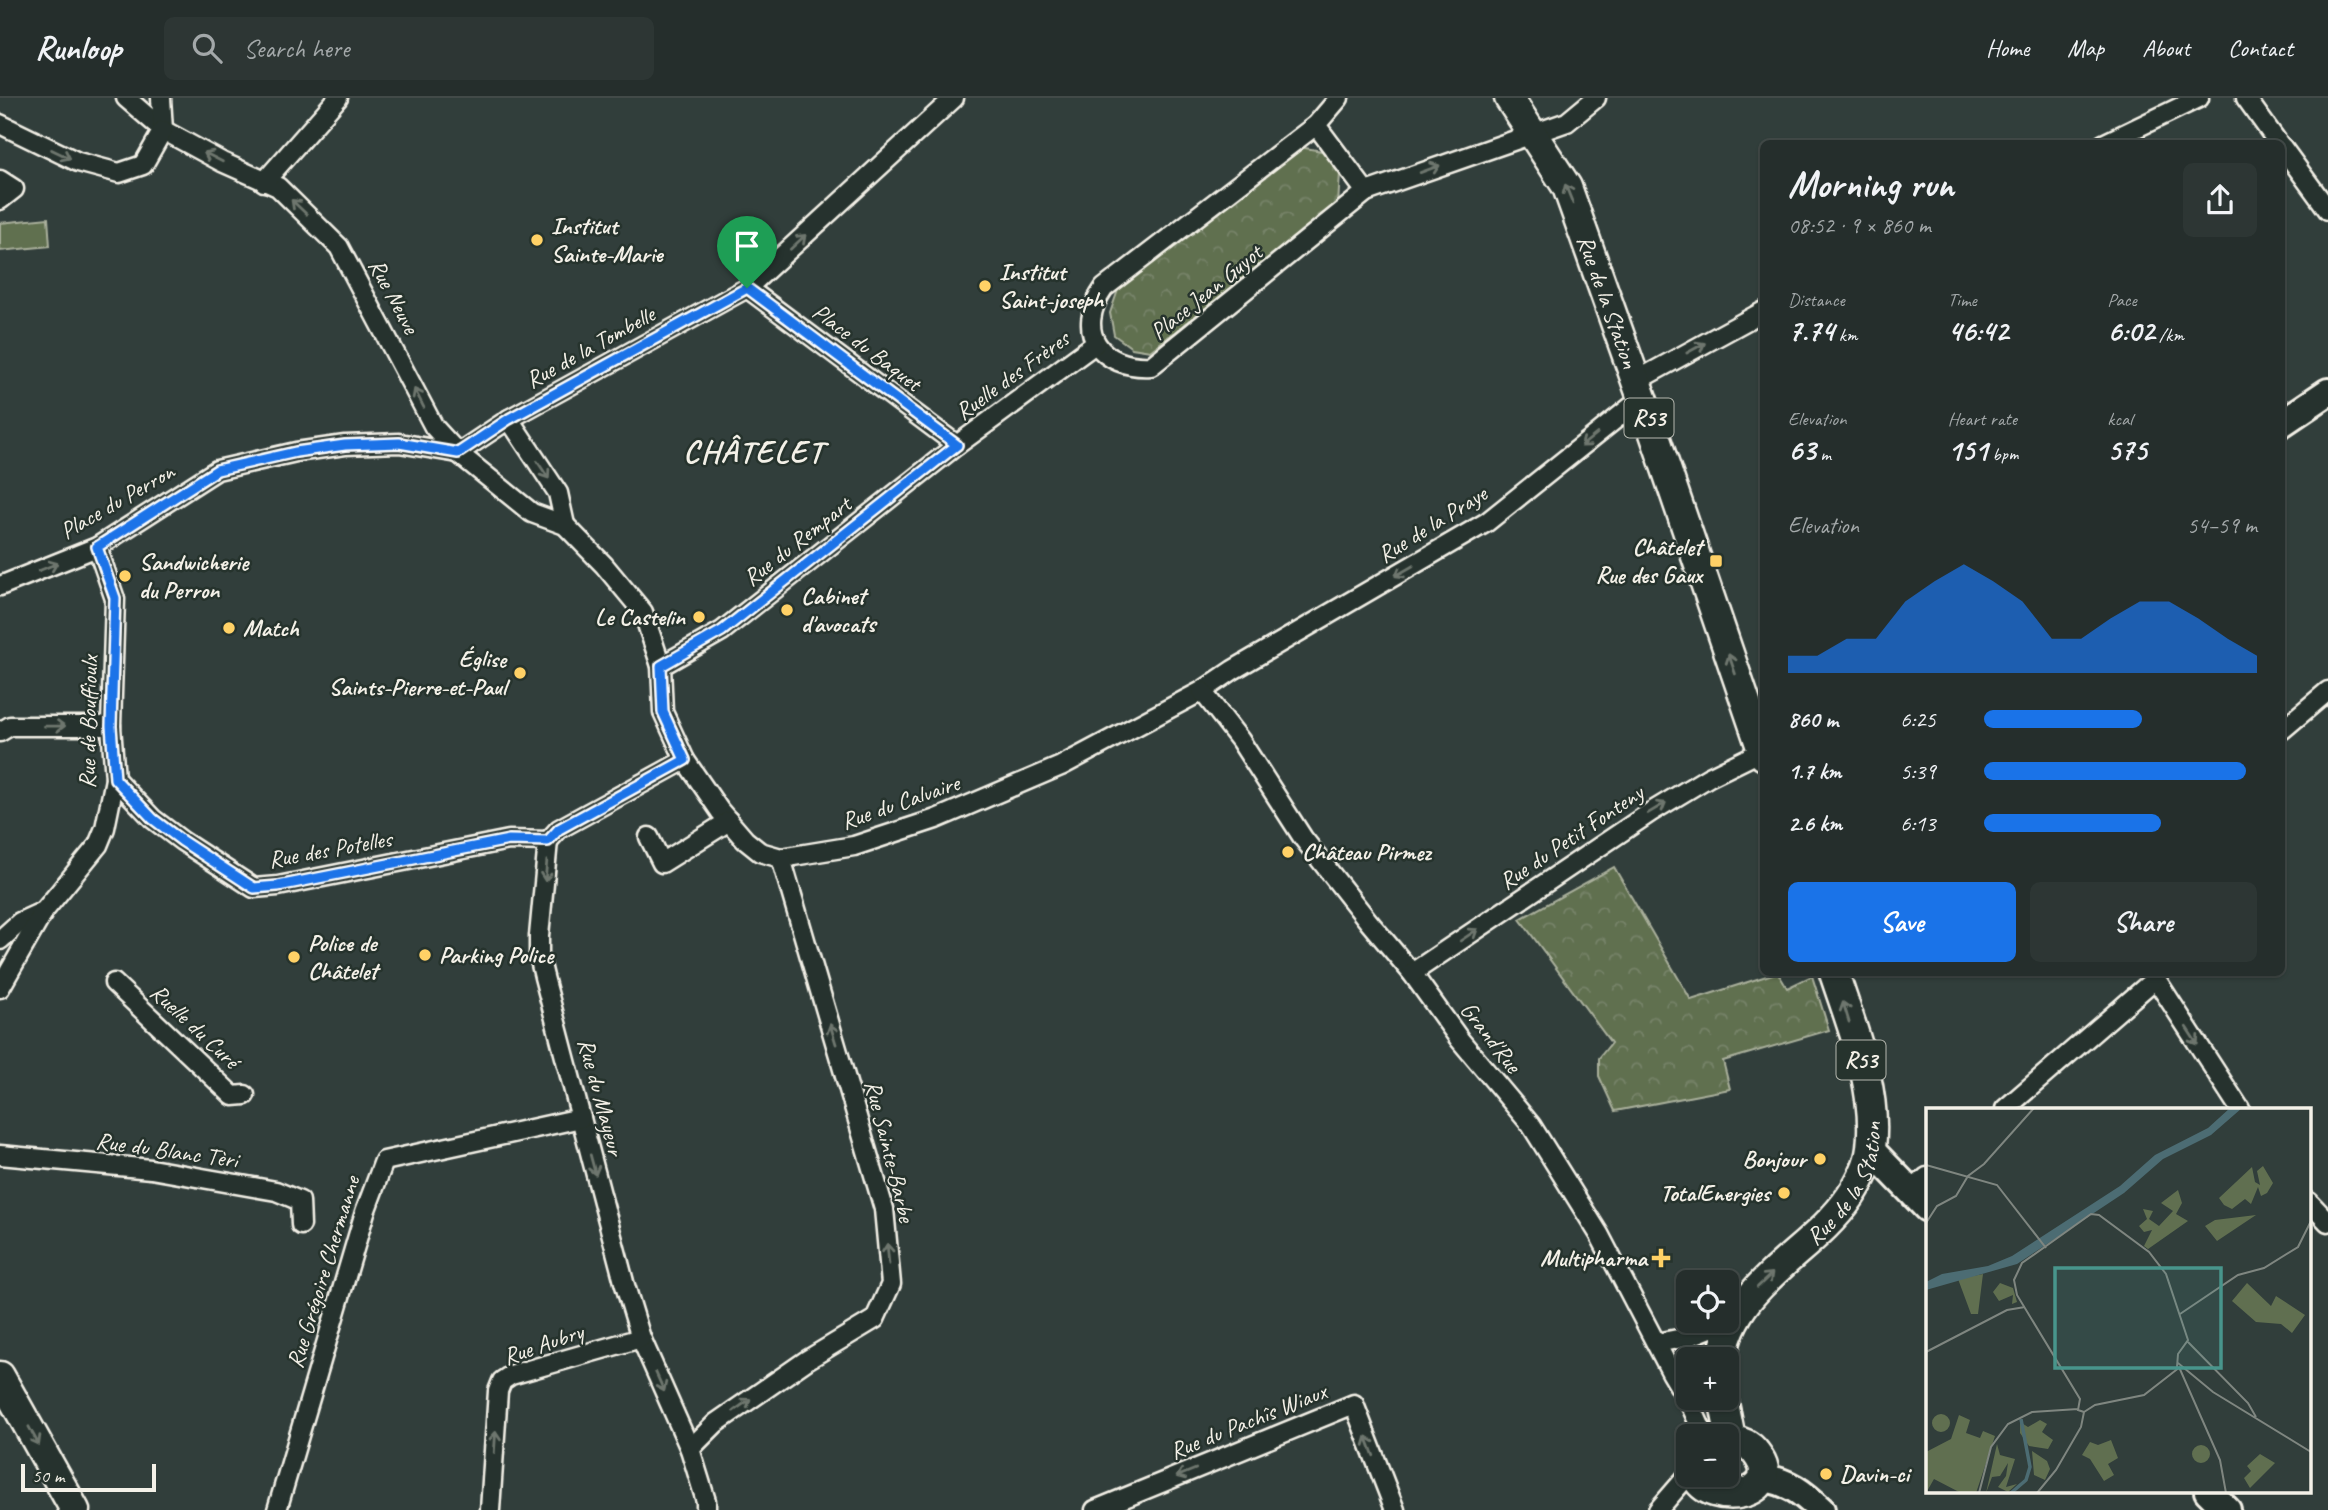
<!DOCTYPE html>
<html lang="en">
<head>
<meta charset="utf-8">
<style>
  body { margin:0; font-family:Caveat,sans-serif; background:#2d3634; color:#f1f3f6; height:100vh; display:flex; flex-direction:column; font-size:26px; white-space:nowrap }
  * { box-sizing:border-box; margin:0 }
  p { font-size:23px; color:#a3a8a9 }
  .icon { flex:none; width:38px; height:38px; fill:none; stroke:currentColor; stroke-width:2; stroke-linecap:round; stroke-linejoin:round }
  .map { position:relative; flex:1; overflow:hidden }
  .details { position:absolute; left:1760px; top:42px; width:525px; height:836px; display:flex; flex-direction:column; background:#252e2c; border-radius:10px; box-shadow:0 2px 5px #0004,0 0 0 2px #424a48 }
  .details>* { flex:none }
  .tools { position:absolute; left:1676px; top:1172px; display:grid; gap:14px }
  .tools a { display:grid; place-items:center; width:63px; height:63px; border-radius:10px; background:#252e2c; box-shadow:0 2px 5px #0004,0 0 0 2px #424a48; font-size:35px }
  .scale { position:absolute; left:21px; bottom:18px; width:135px; box-sizing:border-box; padding-left:7px; border:4px solid #f4f1e8; border-top:0; font-size:19px; line-height:24px; white-space:nowrap; color:#f4f1e8; -webkit-text-stroke:5px #26332d; paint-order:stroke }
  .pin { position:absolute; display:grid; place-items:center; width:60px; height:60px; color:#fff; margin:-72px -30px; border-radius:50% 50% 50% 0; rotate:-45deg; box-shadow:0 0 7px #0007 }
  .pin .icon { rotate:45deg }
  .round { display:grid; place-items:center; flex:none; width:74px; height:74px; border-radius:10px; background:#2d3634 }
  .summary { display:flex; align-items:center; justify-content:space-between; height:119px; padding:0 28px }
  h1 { font-size:38px; font-weight:800; line-height:52px }
  .metrics { display:grid; grid-template-columns:repeat(3,1fr); gap:10px; height:119px; padding:7px 28px }
  .metrics div { display:grid; align-content:center }
  .metrics b { font-size:30px; font-weight:800 }
  .metrics small { font-size:19px; font-weight:400 }
  .metrics p { font-size:19px }
  .chart { height:196px; padding:14px 28px }
  .chart p { display:flex; justify-content:space-between }
  .chart svg { width:100%; height:126px; margin-top:7px; fill:#1a73e8; opacity:.7 }
  .button { display:flex; gap:14px; margin-top:auto; padding:14px 28px }
  .button a { flex:1; height:80px; border-radius:10px; background:#1a73e8; color:#fff; font-size:28px; font-weight:800; line-height:80px; text-align:center }
  .button a+a { background:#2d3634; color:#f1f3f6 }
  ul { padding:0 28px; list-style:none; font-size:23px }
  li { display:grid; grid-template-columns:112px 84px 1fr; align-items:center; height:52px }
  li i { height:18px; border-radius:9px; background:#1a73e8 }
  header { display:flex; align-items:center; gap:42px; box-sizing:border-box; height:98px; padding:0 35px; background:#252e2c; border-bottom:2px solid #424a48 }
  header strong { font-size:33px }
  nav { display:flex; gap:38px; margin-inline-start:auto; font-size:24px }
  .search { width:490px; height:63px; background:#2d3634; display:flex; align-items:center; gap:18px; box-sizing:border-box; padding:0 24px; border-radius:10px; color:#a3a8a9; font-size:26px }
  .map>svg:first-child { display:block }
</style>
</head>
<body>
<header>
<strong>Runloop</strong>
<div class="search"><svg class="icon" aria-label="search" viewBox="0 0 24 24"><circle cx="10" cy="10" r="6"/><path d="M15 15l6 6"/></svg>Search here</div>
<nav><a>Home</a><a>Map</a><a>About</a><a>Contact</a></nav>
</header>
<div class="map">
<svg width="2328" height="1412" viewBox="0 0 2328 1412">
  <defs>
    <pattern id="forest-crowns" width="20" height="18" patternUnits="userSpaceOnUse" patternTransform="scale(1.75)"><rect width="20" height="18" fill="#606f50"/><path d="M2 6a3 3 0 1 1 6 0M12 15a3 3 0 1 1 6 0" fill="none" stroke="#778469"/></pattern>
  </defs>
  <rect width="100%" height="100%" fill="#313e3b"/>
  <filter id="ink" filterUnits="userSpaceOnUse"><feTurbulence type="fractalNoise" baseFrequency=".0143" numOctaves="2"/><feDisplacementMap in="SourceGraphic" scale="14" xChannelSelector="R" yChannelSelector="G"/><feConvolveMatrix kernelMatrix="1 2 1 2 8 2 1 2 1" color-interpolation-filters="sRGB"/></filter>
  <g filter="url(#ink)">
    <!-- forest -->
    <g fill="url(#forest-crowns)" stroke="#aab09c" stroke-width="2">
      <polygon points="1299,49 1322,53 1340,75 1338,107 1150,253 1132,250 1114,237 1110,215 1118,192"/>
      <polygon points="1614,769 1691,902 1776,875 1778,875 1787,890 1812,878 1829,932 1723,963 1730,991 1615,1013 1599,978 1599,960 1611,945 1520,821"/>
    </g>
    <!-- garden -->
    <polygon fill="#606f50" stroke="#aab09c" stroke-width="2" points="48,120 50,148 0,153 0,125"/>
    <g fill="none" stroke-linecap="round" stroke-linejoin="round">
      <!-- minor casing -->
      <g stroke="#f4f1e8" stroke-width="23">
        <g id="minor">
          <polyline points="126,0 163,32 222,64 278,89 339,149 434,329 458,355 532,415 565,427 604,467 643,514 661,568 663,614 685,662 720,713 745,742 760,754 781,760 854,748 936,721 1061,668 1202,593 1233,572 1487,424 1642,300"/>
          <polyline points="161,0 163,32"/>
          <polyline points="2246,0 2279,46"/>
          <polyline points="0,26 78,64 119,75 143,67 163,32"/>
          <path d="M1316 27 1366 94 1151 268C1101 271 1073 234 1104 190L1316 27 1339 0"/>
          <polyline points="2103,46 2199,0"/>
          <polyline points="2282,49 2328,112"/>
          <polyline points="0,82 14,91 0,102"/>
          <polyline points="264,84 338,0"/>
          <polyline points="1366,94 1567,24 1596,0"/>
          <polyline points="747,190 957,347"/>
          <polyline points="1636,283 1764,213"/>
          <polyline points="509,321 558,395 565,427"/>
          <polyline points="458,355 509,321 747,190 954,0"/>
          <polyline points="0,488 97,449 217,372 296,354 345,347 399,345 458,355"/>
          <polyline points="661,568 722,533 957,347 1095,246"/>
          <polyline points="1202,593 1240,642 1303,740 1369,824 1412,875 1460,942 1531,1027 1599,1136 1672,1276 1691,1308 1705,1339"/>
          <polyline points="2282,632 2328,593"/>
          <polyline points="0,634 10,628 111,628"/>
          <polyline points="685,662 559,731 548,743 539,838 539,858 544,879 624,1184 641,1240 690,1351 706,1403 706,1412"/>
          <polyline points="115,681 153,721 182,743 254,790 278,788 509,742 548,743"/>
          <polyline points="649,739 662,765 729,723"/>
          <polyline points="0,842 20,824 44,813 98,747 105,730 115,681 111,628 115,501 97,449"/>
          <polyline points="1412,875 1651,714 1709,679 1762,653"/>
          <polyline points="2152,875 2240,1011"/>
          <polyline points="114,885 233,998 245,997"/>
          <polyline points="0,890 44,813"/>
          <polyline points="2005,1011 2155,881"/>
          <polyline points="0,1057 151,1071 276,1093 300,1103 301,1127"/>
          <polyline points="1911,1093 1927,1079"/>
          <polyline points="2309,1104 2328,1124"/>
          <polyline points="1657,1245 1688,1239 1733,1221"/>
          <polyline points="690,1351 716,1325 807,1262 875,1221 891,1186 884,1111 781,760"/>
          <polyline points="277,1412 365,1114 384,1063 581,1020"/>
          <polyline points="490,1412 498,1293 502,1283 511,1277 641,1240"/>
          <polyline points="1095,1412 1354,1306 1395,1412"/>
          <polyline points="1658,1412 1689,1376"/>
        </g>
      </g>
      <!-- secondary casing -->
      <g stroke="#f4f1e8" stroke-width="32">
        <g id="secondary">
          <polyline points="2282,325 2328,294"/>
          <polyline points="1871,1052 1927,1110"/>
          <path d="M1764 1380C1788 1383 1803 1395 1821 1412"/>
          <polyline points="2208,1393 2227,1412"/>
        </g>
      </g>
      <!-- primary casing -->
      <g stroke="#f4f1e8" stroke-width="33">
        <g id="primary">
          <path id="s1" d="M1509 0 1567 89 1642 300 1764 658"/>
          <path id="s2" d="M1722 1262C1731 1186 1811 1156 1850 1099 1860 1084 1869 1068 1871 1050 1878 991 1852 930 1834 875"/>
          <polyline points="0,1278 75,1412"/>
          <polyline points="1723,1300 1731,1341"/>
          <path d="M1695 1377C1709 1412 1789 1397 1756 1355 1749 1345 1739 1342 1727 1342"/>
        </g>
      </g>
      <!-- minor -->
      <use href="#minor" stroke="#26332d" stroke-width="18"/>
      <!-- secondary -->
      <use href="#secondary" stroke="#26332d" stroke-width="26"/>
      <!-- primary -->
      <use href="#primary" stroke="#26332d" stroke-width="28"/>
    </g>
    <!-- one-way arrows -->
    <defs><path id="oneway-shaft" d="M-6 0H5M1.5-3L5.5 0L1.5 3" fill="none" stroke-width="1.6" stroke-linecap="round" stroke-linejoin="round" transform="scale(1.75)"/></defs>
    <g stroke="#6e766e">
      <use href="#oneway-shaft" transform="translate(61 56) rotate(26)"/>
      <use href="#oneway-shaft" transform="translate(213 59) rotate(-153)"/>
      <use href="#oneway-shaft" transform="translate(1430 71) rotate(-20)"/>
      <use href="#oneway-shaft" transform="translate(1569 96) rotate(-112)"/>
      <use href="#oneway-shaft" transform="translate(299 109) rotate(-136)"/>
      <use href="#oneway-shaft" transform="translate(798 144) rotate(-43)"/>
      <use href="#oneway-shaft" transform="translate(1696 250) rotate(-29)"/>
      <use href="#oneway-shaft" transform="translate(419 300) rotate(-117)"/>
      <use href="#oneway-shaft" transform="translate(1589 342) rotate(141)"/>
      <use href="#oneway-shaft" transform="translate(543 372) rotate(56)"/>
      <use href="#oneway-shaft" transform="translate(48 469) rotate(-22)"/>
      <use href="#oneway-shaft" transform="translate(1404 473) rotate(150)"/>
      <use href="#oneway-shaft" transform="translate(1732 566) rotate(-109)"/>
      <use href="#oneway-shaft" transform="translate(55 628) rotate(-1)"/>
      <use href="#oneway-shaft" transform="translate(1657 710) rotate(-31)"/>
      <use href="#oneway-shaft" transform="translate(546 773) rotate(95)"/>
      <use href="#oneway-shaft" transform="translate(1469 837) rotate(-34)"/>
      <use href="#oneway-shaft" transform="translate(1846 914) rotate(-107)"/>
      <use href="#oneway-shaft" transform="translate(833 936) rotate(-107)"/>
      <use href="#oneway-shaft" transform="translate(2192 938) rotate(57)"/>
      <use href="#oneway-shaft" transform="translate(593 1067) rotate(75)"/>
      <use href="#oneway-shaft" transform="translate(888 1156) rotate(-95)"/>
      <use href="#oneway-shaft" transform="translate(1765 1182) rotate(-44)"/>
      <use href="#oneway-shaft" transform="translate(660 1284) rotate(66)"/>
      <use href="#oneway-shaft" transform="translate(742 1307) rotate(-35)"/>
      <use href="#oneway-shaft" transform="translate(34 1338) rotate(61)"/>
      <use href="#oneway-shaft" transform="translate(495 1344) rotate(-86)"/>
      <use href="#oneway-shaft" transform="translate(1370 1348) rotate(-111)"/>
      <use href="#oneway-shaft" transform="translate(1186 1375) rotate(158)"/>
    </g>
  </g>
  <g fill="none" stroke-linecap="round" stroke-linejoin="round" filter="url(#ink)">
    <!-- route casing -->
    <g stroke="#fff" stroke-width="14">
      <polygon id="route" points="747,190 957,347 722,533 661,568 663,614 685,662 559,731 548,743 509,742 278,788 254,790 182,743 153,721 115,681 111,628 115,500 97,449 217,372 296,354 345,347 399,345 458,355 509,321"/>
    </g>
    <!-- route -->
    <use href="#route" stroke="#1a73e8" stroke-width="9"/>
  </g>
  <!-- markers -->
  <g fill="#ffd166" stroke="#26332d" stroke-width="2.5">
    <circle cx="537" cy="142" r="7"/>
    <circle cx="985" cy="188" r="7"/>
    <rect x="1709" y="456" width="14" height="14" rx="3.5"/>
    <circle cx="125" cy="478" r="7"/>
    <circle cx="787" cy="512" r="7"/>
    <circle cx="699" cy="519" r="7"/>
    <circle cx="229" cy="530" r="7"/>
    <circle cx="520" cy="575" r="7"/>
    <circle cx="1288" cy="754" r="7"/>
    <circle cx="425" cy="857" r="7"/>
    <circle cx="294" cy="859" r="7"/>
    <circle cx="1820" cy="1061" r="7"/>
    <circle cx="1784" cy="1095" r="7"/>
    <path d="M1657.5 1149.5h7v7h7v7h-7v7h-7v-7h-7v-7h7z"/>
    <circle cx="1826" cy="1376" r="7"/>
  </g>
  <g text-anchor="middle" stroke-width="5" stroke-linejoin="round" paint-order="stroke">
    <!-- shield labels -->
    <g fill="#26332d" stroke="#b6b8b0" stroke-width="2">
      <rect x="1624.5" y="300.5" width="49" height="39" rx="5"/>
      <rect x="1836.5" y="942.5" width="49" height="39" rx="5"/>
    </g>
    <g font-size="23" font-weight="bold" fill="#f4f1e8">
      <text x="1649" y="328">R53</text>
      <text x="1861" y="970">R53</text>
    </g>
    <!-- poi labels -->
    <g font-size="24" font-weight="bold" fill="#f4f1e8" stroke="#26332d" text-anchor="start">
      <text x="551" y="136">Institut<tspan x="551" dy="28">Sainte-Marie</tspan></text>
      <text x="999" y="182">Institut<tspan x="999" dy="28">Saint-joseph</tspan></text>
      <text x="1702" y="457" text-anchor="end">Châtelet<tspan x="1702" dy="28">Rue des Gaux</tspan></text>
      <text x="139" y="472">Sandwicherie<tspan x="139" dy="28">du Perron</tspan></text>
      <text x="801" y="506">Cabinet<tspan x="801" dy="28">d'avocats</tspan></text>
      <text x="685" y="527" text-anchor="end">Le Castelin</text>
      <text x="243" y="538">Match</text>
      <text x="506" y="569" text-anchor="end">Église<tspan x="506" dy="28">Saints-Pierre-et-Paul</tspan></text>
      <text x="1302" y="762">Château Pirmez</text>
      <text x="308" y="853">Police de<tspan x="308" dy="28">Châtelet</tspan></text>
      <text x="439" y="865">Parking Police</text>
      <text x="1806" y="1069" text-anchor="end">Bonjour</text>
      <text x="1770" y="1103" text-anchor="end">TotalEnergies</text>
      <text x="1647" y="1168" text-anchor="end">Multipharma</text>
      <text x="1840" y="1384">Davin-ci</text>
    </g>
    <!-- street labels -->
    <g font-size="24" fill="#f4f1e8" stroke="#26332d">
      <text transform="translate(1206 194) rotate(-39)" y="8">Place Jean Guyot</text>
      <text transform="translate(394 198) rotate(62)" y="8">Rue Neuve</text>
      <text dy="8" stroke="none"><textPath href="#s1" startOffset="228">Rue de la Station</textPath></text>
      <text transform="translate(590 249) rotate(-29)" y="8">Rue de la Tombelle</text>
      <text transform="translate(867 249) rotate(37)" y="8">Place du Baquet</text>
      <text transform="translate(1012 277) rotate(-36)" y="8">Ruelle des Frères</text>
      <text transform="translate(117 403) rotate(-30)" y="8">Place du Perron</text>
      <text transform="translate(1432 426) rotate(-32)" y="8">Rue de la Praye</text>
      <text transform="translate(797 443) rotate(-38)" y="8">Rue du Rempart</text>
      <text transform="translate(88 624) rotate(-89)" y="8">Rue de Bouffioulx</text>
      <text transform="translate(900 704) rotate(-19)" y="8">Rue du Calvaire</text>
      <text transform="translate(1571 739) rotate(-34)" y="8">Rue du Petit Fonteny</text>
      <text transform="translate(330 751) rotate(-10)" y="8">Rue des Potelles</text>
      <text transform="translate(195 928) rotate(43)" y="8">Ruelle du Curé</text>
      <text transform="translate(1491 939) rotate(52)" y="8">Grand'Rue</text>
      <text transform="translate(601 999) rotate(75)" y="8">Rue du Mayeur</text>
      <text transform="translate(167 1052) rotate(8)" y="8">Rue du Blanc Tèri</text>
      <text transform="translate(890 1053) rotate(76)" y="8">Rue Sainte-Barbe</text>
      <text dy="8" stroke="none"><textPath href="#s2" startOffset="222">Rue de la Station</textPath></text>
      <text transform="translate(323 1174) rotate(-73)" y="8">Rue Grégoire Chermanne</text>
      <text transform="translate(543 1246) rotate(-19)" y="8">Rue Aubry</text>
      <text transform="translate(1248 1323) rotate(-22)" y="8">Rue du Pachîs Wiaux</text>
    </g>
    <!-- district labels -->
    <g font-size="32" font-weight="bold" letter-spacing="2" fill="#f4f1e8" stroke="#26332d">
      <text x="754" y="364">CHÂTELET</text>
    </g>
  </g>
  <!-- overview -->
  <g transform="translate(1926 1010)">
    <rect width="385" height="385" fill="#313e3b"/>
    <path d="M337 58 347 75 341 85 335 88 332 79 325 96 319 91 306 101 298 97 293 90 326 59 329 74 334 77 331 63ZM252 82 256 95 250 106 262 113 222 141 218 138 226 122 218 124 213 118 221 111 217 101 227 103 223 111 233 118 247 103 235 95ZM330 107 291 133 279 118 289 112ZM57 166 52 206H45L32 171ZM74 175 87 180 91 194 86 196 87 187 73 193 67 184ZM33 307 44 312 40 325 54 330 57 323 69 328 50 385H35L8 371 0 385V344L25 331ZM114 312 121 316 116 324 127 332 122 341 103 338 94 325V314L102 319ZM185 332 192 350 182 356 188 367 178 373 164 351 156 347 164 334 172 337ZM71 336 74 347 89 351 80 379 91 376 82 384 72 379 80 368 82 355 74 368 66 369 60 385ZM106 343 121 353 124 361 119 372 108 367Z" fill="#606f50"/>
    <path d="M321 175 345 198 350 188 379 207 366 225 355 216 330 214 306 193Z" fill="#606f50"/>
    <path d="M6 315a9 9 0 1 1 18 0a9 9 0 1 1-18 0ZM266 346a9 9 0 1 1 18 0a9 9 0 1 1-18 0ZM334 346 349 355 324 380 318 370 325 363 321 358Z" fill="#606f50"/>
    <path d="M304 0H316L285 27 237 51 198 85 91 156 0 182V174L16 166 62 158 86 148 194 78 229 47 282 20Z" fill="#4c6c73"/>
    <path fill="none" stroke="#4c6c73" stroke-width="3.5" d="M85 385 100 372 104 359 95 311"/>
    <path fill="none" stroke="#7f8680" stroke-width="2" d="M0 57 71 77 120 140M0 115 11 98 30 88 42 68 58 56 108 0M254 206 312 167 338 160 372 139 385 113M262 234 322 295 330 309M0 244 81 202 99 199M252 255 287 284 385 344M253 259 294 352 300 385M158 304 152 302 154 291 91 187 88 172 96 155 165 106 173 107 223 144 240 166 262 232 252 246 251 259M158 304 169 297 218 287 254 259M53 385 65 339 82 316 106 304 152 301M111 385 130 362 155 319 158 304"/>
    <path fill="#48958c" fill-opacity="0.15" stroke="#48958c" stroke-width="3.5" d="M129 160H295V260H129Z"/>
    <rect width="385" height="385" fill="none" stroke="#f4f1e8" stroke-width="3.5"/>
  </g>
</svg>
<div class="tools">
<a><svg class="icon" aria-label="locate" viewBox="0 0 24 24"><circle cx="12" cy="12" r="6"/><path d="M12 2v4M12 18v4M2 12h4M18 12h4"/></svg></a>
<a>+</a>
<a>−</a>
</div>
<div class="scale">50 m</div>
<div class="pin" style="left:747px;top:190px;background:#1e9e55"><svg class="icon" aria-label="arrive" viewBox="0 0 24 24"><path d="M6 21V4h12l-3 4 3 4H6"/></svg></div>
<section class="details">
<div class="summary"><div><h1>Morning run</h1><p>08:52 · 9 × 860 m</p></div><a class="round"><svg class="icon" aria-label="share" viewBox="0 0 24 24"><path d="M12 15V3M7 8l5-5 5 5M5 13v7h14v-7"/></svg></a></div>
<div class="metrics">
<div><p>Distance</p><b>7.74<small> km</small></b></div>
<div><p>Time</p><b>46:42</b></div>
<div><p>Pace</p><b>6:02<small> /km</small></b></div>
</div>
<div class="metrics">
<div><p>Elevation</p><b>63<small> m</small></b></div>
<div><p>Heart rate</p><b>151<small> bpm</small></b></div>
<div><p>kcal</p><b>575</b></div>
</div>
<div class="chart"><p><span>Elevation</span>54–59 m</p>
<svg viewBox="0 0 160 44" preserveAspectRatio="none"><path d="M0 44V38L10 38L20 32L30 32L40 19L50 12L60 6L70 12L80 19L90 32L100 32L110 25L120 19L130 19L140 25L150 32L160 38V44z"/></svg>
</div>
<ul>
<li><b>860 m</b>6:25<i style="width:58%"></i></li>
<li><b>1.7 km</b>5:39<i style="width:96%"></i></li>
<li><b>2.6 km</b>6:13<i style="width:65%"></i></li>
</ul>
<div class="button"><a>Save</a><a>Share</a></div>
</section>
</div>
</body>
</html>
